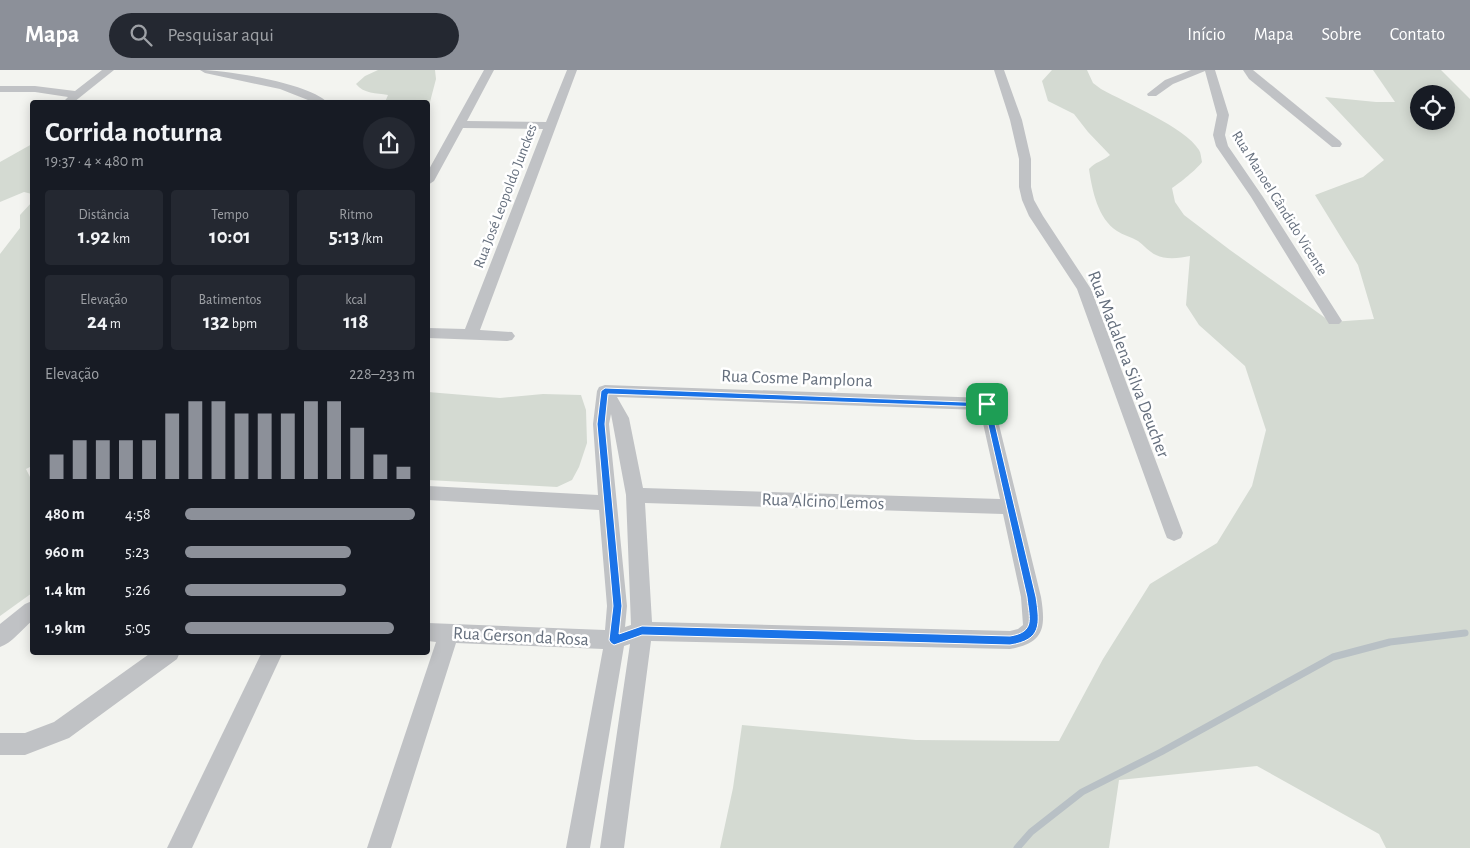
<!DOCTYPE html>
<html lang="pt">
<head>
<meta charset="utf-8">
<style>
  body { margin:0; font-family:"Alegreya Sans",sans-serif; background:#242831; color:#f1f3f6; height:100vh; display:flex; flex-direction:column; font-size:19px; white-space:nowrap }
  * { box-sizing:border-box; margin:0 }
  p { font-size:16px; color:#9ea1a6 }
  .icon { flex:none; width:28px; height:28px; fill:none; stroke:currentColor; stroke-width:2; stroke-linecap:round; stroke-linejoin:round }
  .map { position:relative; flex:1; overflow:hidden }
  .panel { position:absolute; left:30px; top:30px; width:400px; height:555px; display:flex; flex-direction:column; background:#171b24; border-radius:5px; box-shadow:0 2px 12px #0003 }
  .panel>* { flex:none }
  .tools { position:absolute; left:1410px; top:15px; display:grid; gap:10px }
  .tools a { display:grid; place-items:center; width:45px; height:45px; border-radius:50%; background:#171b24; box-shadow:0 2px 12px #0003; font-size:25px }
  .pin { position:absolute; display:grid; place-items:center; width:42px; height:42px; color:#fff; margin:-21px; border-radius:10px; box-shadow:0 2px 8px #0006 }
  .round { display:grid; place-items:center; flex:none; width:52px; height:52px; border-radius:26px; background:#242831 }
  .summary { display:flex; align-items:center; justify-content:space-between; height:85px; padding:0 15px }
  h1 { font-size:28px; font-weight:700; line-height:38px }
  .metrics { display:grid; grid-template-columns:repeat(3,1fr); gap:8px; height:85px; padding:5px 15px }
  .metrics div { display:grid; align-content:center; border-radius:5px; background:#242831; text-align:center }
  .metrics b { font-size:21px; font-weight:700 }
  .metrics small { font-size:14px; font-weight:400 }
  .metrics p { font-size:14px }
  .chart { height:140px; padding:10px 15px }
  .chart p { display:flex; justify-content:space-between }
  .chart svg { width:100%; height:90px; margin-top:5px; stroke:#8c9099; stroke-width:6 }
  ul { padding:0 15px; list-style:none; font-size:16px }
  li { display:grid; grid-template-columns:80px 60px 1fr; align-items:center; height:38px }
  li i { height:12px; border-radius:6px; background:#8c9099 }
  header { display:flex; align-items:center; gap:30px; box-sizing:border-box; height:70px; padding:0 25px; background:#8c9099; color:#fff }
  header strong { font-size:24px }
  nav { display:flex; gap:28px; margin-inline-start:auto; font-size:18px }
  .search { width:350px; height:45px; background:#242831; display:flex; align-items:center; gap:12px; box-sizing:border-box; padding:0 18px; border-radius:28px; color:#9ea1a6; font-size:19px }
  .map>svg:first-child { display:block }
</style>
</head>
<body>
<header>
<strong>Mapa</strong>
<div class="search"><svg class="icon" aria-label="search" viewBox="0 0 24 24"><circle cx="10" cy="10" r="6"/><path d="M15 15l6 6"/></svg>Pesquisar aqui</div>
<nav><a>Início</a><a>Mapa</a><a>Sobre</a><a>Contato</a></nav>
</header>
<div class="map">
<svg width="1470" height="778" viewBox="0 0 1470 778">
  <rect width="100%" height="100%" fill="#f3f4f0"/>
  <!-- green -->
  <g fill="#d4dad2" fill-rule="evenodd">
    <path d="M378 0H435L436 9 430 32 428 35V32H385L388 25C376 23 364 24 356 14L365 6Z"/>
    <path d="M1052 0H1087L1093 13 1101 19C1126 33 1185 57 1199 80 1201 83 1201 88 1202 92 1197 99 1180 113 1172 118L1175 132 1184 145 1230 180 1331 252 1374 249 1358 195 1315 125 1363 107 1384 90 1325 27 1376 32H1395L1373 0H1441L1470 29V778H1386L1379 764 1257 696 1119 710 1109 778H720L733 718 742 655 916 670 1059 671 1103 589 1150 514 1217 473 1252 416 1266 360 1245 296 1199 255 1186 235 1190 186C1180 188 1166 190 1156 185 1149 182 1144 175 1138 171 1131 167 1123 165 1117 161 1098 149 1092 120 1089 99 1095 92 1103 91 1110 85L1088 62 1074 44 1048 31 1042 11ZM1419 24H1446V51H1419Z"/>
    <polygon points="32,74 32,124 24,122 0,132 0,92"/>
    <polygon points="32,132 32,396 26,399 32,411 32,523 0,546 0,184 20,158 20,145"/>
    <polygon points="428,322 500,328 543,324 581,325 586,340 587,373 579,397 572,410 557,417 428,410"/>
  </g>
  <g fill="none" stroke-linecap="round" stroke-linejoin="round">
    <!-- stream -->
    <polyline stroke="#b8c0c5" stroke-width="7" points="1017,778 1031,762 1082,722 1161,682 1333,587 1390,572 1465,563"/>
    <!-- minor -->
    <g fill="#c0c2c5" fill-rule="evenodd">
      <polygon points="102,0 114,0 74,32 63,32 68,27 35,22 0,22 0,16 35,16 75,21"/>
      <path d="M200 0C226 0 309 13 327 32H313L280 19 205 3Z"/>
      <polygon points="484,0 494,0 467,51 546,52 567,0 577,0 480,260 512,262 515,266 512,270 507,271 428,268 428,258 465,259 543,59 463,58 434,111 428,115 428,101"/>
      <polygon points="994,0 1004,0 1022,50 1031,89 1031,117 1034,130 1043,146 1091,219 1183,463 1181,468 1174,471 1167,468 1165,463 1077,219 1029,146 1022,130 1019,117 1019,89 1010,50"/>
      <polygon points="1191,0 1215,0 1229,45 1225,65 1228,76 1263,127 1342,251 1339,254 1329,254 1251,127 1216,76 1213,65 1217,45 1205,1 1173,14 1156,26 1148,26 1147,24 1165,10"/>
      <polygon points="1243,0 1253,0 1340,71 1342,74 1340,77 1332,77 1249,9"/>
      <path d="M605 315 987 328 993 330 1041 527C1046 558 1044 573 1010 579L651 571 624 778H600L630 574 624 576 590 778H566L603 579 456 573 391 778H367L436 572 428 571V553L605 560 607 536 599 440 428 430V416L598 425 593 354 597 321 599 317ZM617 327 980 340 1000 429 643 418 629 348ZM611 344 626 425 631 555 625 557 627 536 609 354ZM645 433 1003 444 1021 527 1023 555 1018 559 1010 561 652 552Z"/>
      <path d="M32 531V551C22 559 12 573 0 577V554L25 534Z"/>
      <polygon points="152,582 180,582 177,589 69,668 25,685 0,685 0,663 25,663 54,652"/>
      <polygon points="262,582 283,582 192,778 167,778"/>
    </g>
  </g>
  <!-- route -->
  <path fill="#1a73e8" stroke="#fff" fill-rule="evenodd" d="M605 318 990 333 1036 527C1040 554 1042 570 1010 575L642 565 614 575 611 573 609 570 613 536 597 354 601 321ZM608 324 984 337 1027 527C1029 548 1036 562 1010 566L642 556 619 564 622 536 605 354Z"/>
  <g text-anchor="middle" stroke-width="5" stroke-linejoin="round" paint-order="stroke">
    <!-- far-street labels -->
    <g font-size="15" fill="#66707e" stroke="#fff">
      <text transform="translate(505 126) rotate(-69)" y="5">Rua José Leopoldo Junckes</text>
      <text transform="translate(1280 133) rotate(58)" y="5">Rua Manoel Cândido Vicente</text>
    </g>
    <!-- street labels -->
    <g font-size="18" fill="#66707e" stroke="#fff">
      <text transform="translate(1129 294) rotate(69)" y="6">Rua Madalena Silva Deucher</text>
      <text transform="translate(797 308) rotate(2)" y="6">Rua Cosme Pamplona</text>
      <text transform="translate(823 431) rotate(2)" y="6">Rua Alcino Lemos</text>
      <text transform="translate(521 566) rotate(3)" y="6">Rua Gerson da Rosa</text>
    </g>
  </g>
</svg>
<div class="tools">
<a><svg class="icon" aria-label="locate" viewBox="0 0 24 24"><circle cx="12" cy="12" r="6"/><path d="M12 2v4M12 18v4M2 12h4M18 12h4"/></svg></a>
</div>
<div class="pin" style="left:987px;top:334px;background:#1e9e55"><svg class="icon" aria-label="arrive" viewBox="0 0 24 24"><path d="M6 21V4h12l-3 4 3 4H6"/></svg></div>
<section class="panel">
<div class="summary"><div><h1>Corrida noturna</h1><p>19:37 · 4 × 480 m</p></div><a class="round"><svg class="icon" aria-label="share" viewBox="0 0 24 24"><path d="M12 15V3M7 8l5-5 5 5M5 13v7h14v-7"/></svg></a></div>
<div class="metrics">
<div><p>Distância</p><b>1.92<small> km</small></b></div>
<div><p>Tempo</p><b>10:01</b></div>
<div><p>Ritmo</p><b>5:13<small> /km</small></b></div>
</div>
<div class="metrics">
<div><p>Elevação</p><b>24<small> m</small></b></div>
<div><p>Batimentos</p><b>132<small> bpm</small></b></div>
<div><p>kcal</p><b>118</b></div>
</div>
<div class="chart"><p><span>Elevação</span>228–233 m</p>
<svg viewBox="0 0 160 44" preserveAspectRatio="none"><path d="M5 44V32M15 44V25M25 44V25M35 44V25M45 44V25M55 44V12M65 44V6M75 44V6M85 44V12M95 44V12M105 44V12M115 44V6M125 44V6M135 44V19M145 44V32M155 44V38"/></svg>
</div>
<ul>
<li><b>480 m</b>4:58<i style="width:100%"></i></li>
<li><b>960 m</b>5:23<i style="width:72%"></i></li>
<li><b>1.4 km</b>5:26<i style="width:70%"></i></li>
<li><b>1.9 km</b>5:05<i style="width:91%"></i></li>
</ul>
</section>
</div>
</body>
</html>
